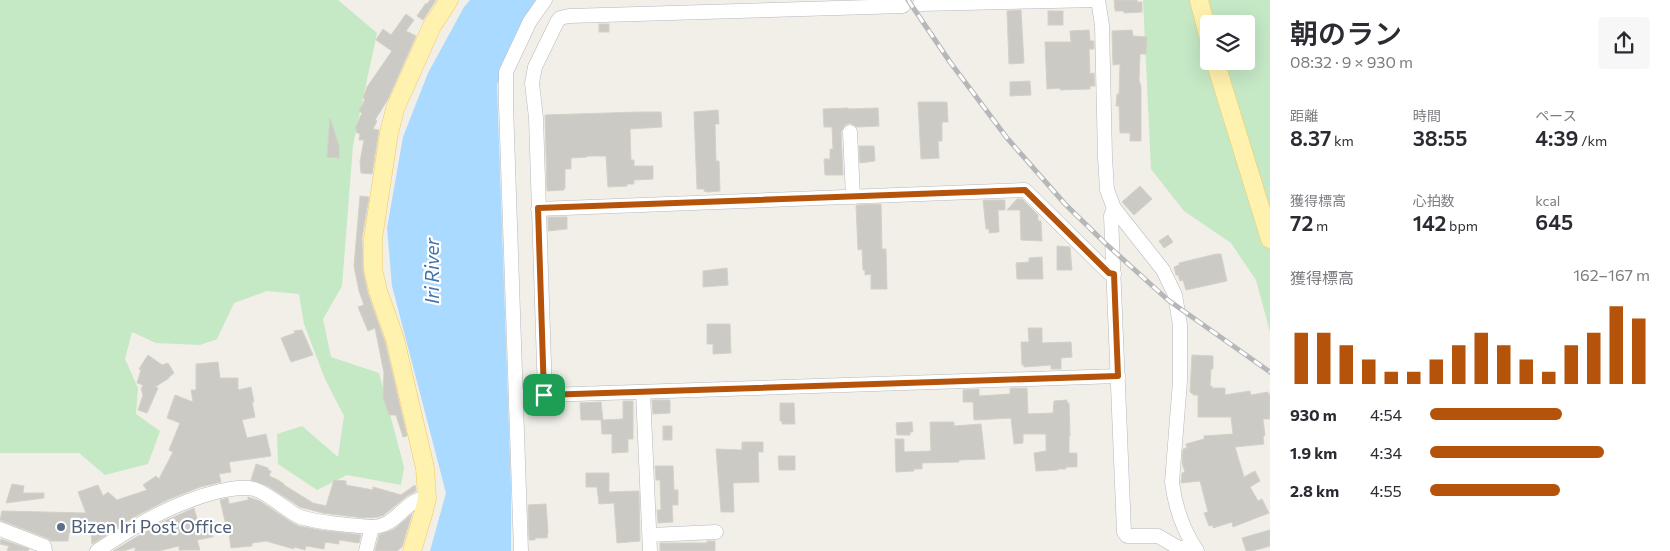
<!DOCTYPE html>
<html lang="ja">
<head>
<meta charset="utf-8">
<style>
  body { margin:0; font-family:Commissioner,"Noto Sans JP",sans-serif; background:#f7f7f7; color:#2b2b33; height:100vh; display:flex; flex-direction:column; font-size:19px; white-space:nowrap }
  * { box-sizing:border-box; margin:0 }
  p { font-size:16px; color:#7c7c81 }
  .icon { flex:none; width:28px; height:28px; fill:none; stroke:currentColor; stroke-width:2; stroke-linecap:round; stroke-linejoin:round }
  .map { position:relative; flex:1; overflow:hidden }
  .side { display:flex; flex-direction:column; background:#fff; width:400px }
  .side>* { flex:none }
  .tools { position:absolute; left:1200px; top:15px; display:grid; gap:10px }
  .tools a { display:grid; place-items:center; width:55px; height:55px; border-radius:5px; background:#fff; box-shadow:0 5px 20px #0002; font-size:25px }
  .pin { position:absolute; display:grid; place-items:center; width:42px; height:42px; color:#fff; margin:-21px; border-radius:10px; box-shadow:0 2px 8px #0006 }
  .round { display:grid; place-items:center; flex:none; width:52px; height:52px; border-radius:5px; background:#f7f7f7 }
  .head { display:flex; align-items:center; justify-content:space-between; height:85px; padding:0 20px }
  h1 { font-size:28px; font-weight:600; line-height:38px }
  .metrics { display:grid; grid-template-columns:repeat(3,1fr); gap:8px; height:85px; padding:5px 20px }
  .metrics div { display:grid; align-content:center }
  .metrics b { font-size:21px; font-weight:600 }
  .metrics small { font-size:14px; font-weight:400 }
  .metrics p { font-size:14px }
  .chart { height:140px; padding:10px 20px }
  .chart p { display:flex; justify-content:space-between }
  .chart svg { width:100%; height:90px; margin-top:5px; stroke:#b45309; stroke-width:6 }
  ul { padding:0 20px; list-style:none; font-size:16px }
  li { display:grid; grid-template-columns:80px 60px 1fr; align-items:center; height:38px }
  li i { height:12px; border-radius:6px; background:#b45309 }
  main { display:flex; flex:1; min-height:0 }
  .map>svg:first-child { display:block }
</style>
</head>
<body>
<main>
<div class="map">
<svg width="1270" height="551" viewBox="0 0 1270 551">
  <rect width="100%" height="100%" fill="#f1efe8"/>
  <!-- green -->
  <g fill="#c5e8c5" fill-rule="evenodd">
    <polygon points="0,0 338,0 377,33 353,145 342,286 323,319 331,357 379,373 404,467 401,485 347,475 317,490 278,464 277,434 302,426 338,457 344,416 325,379 304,324 299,294 267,291 234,303 217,339 200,345 156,343 132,332 125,359 138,388 136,414 160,431 148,464 105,475 79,453 0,453"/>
    <path d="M1143 0H1270V332L1256 280 1231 243 1184 211 1151 169ZM1209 24H1246V61H1209Z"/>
  </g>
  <!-- water -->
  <polygon fill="#aadaff" points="470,0 536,0 509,51 497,85 511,487 511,551 430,551 446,493 392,286 387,228 403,137 428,73 464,7"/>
  <!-- building -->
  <g fill="#cccac5" stroke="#d6d1c6">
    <polygon points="430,0 436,0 423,20 417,16 426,3 427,4"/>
    <polygon points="1114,0 1137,0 1137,2 1142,2 1142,12 1124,13 1124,11 1115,11"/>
    <polygon points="1021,10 1024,63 1009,64 1007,11"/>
    <rect x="1048" y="11" width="15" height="14"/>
    <polygon points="406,14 414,20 406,31 416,36 388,99 375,120 377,121 373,129 379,130 372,174 361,173 360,162 364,140 359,140 360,134 356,132 357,129 355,129 362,113 359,111 365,99 363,98 367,87 392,51 376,40 383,29 391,35"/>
    <rect x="599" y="24" width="10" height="8"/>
    <polygon points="1089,30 1090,41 1094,41 1094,49 1089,49 1090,74 1094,73 1095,86 1090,86 1090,89 1060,90 1060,88 1047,89 1045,42 1071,42 1070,31"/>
    <polygon points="1132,30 1133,36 1147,37 1146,54 1140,54 1139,81 1141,86 1141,141 1130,141 1130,133 1120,133 1119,106 1116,106 1117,94 1119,94 1120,64 1113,65 1112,31"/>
    <polygon points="1030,81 1031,95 1010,96 1010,82"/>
    <polygon points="918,102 947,102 948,122 942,122 942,141 938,141 939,158 921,159"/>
    <polygon points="848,108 848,109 878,108 879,126 857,127 850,123 845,125 841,132 843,175 825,175 824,159 830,159 830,149 833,149 832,127 824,127 823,109"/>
    <polygon points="718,110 719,124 715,124 716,161 719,161 720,191 708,192 704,191 704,189 697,189 694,112"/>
    <polygon points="639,112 661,112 662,127 630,129 631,160 634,160 634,166 653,166 653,179 634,180 634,184 627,184 627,186 608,187 606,156 587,156 587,157 571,158 571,169 565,169 565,188 564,188 564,190 547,191 545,115"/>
    <polygon points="330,118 339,146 339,158 327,157"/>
    <polygon points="859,146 874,146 875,161 860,163"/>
    <polygon points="1140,186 1152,199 1134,215 1122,202"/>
    <polygon points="360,196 369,197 362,238 363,271 368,294 385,342 407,436 403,437 396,415 389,415 383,397 384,373 375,328 368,331 358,307 364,305 359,291 354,266"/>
    <polygon points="1017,199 1022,199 1038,215 1038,221 1041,221 1042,241 1021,240 1020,210 1007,210"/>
    <polygon points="983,200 1005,200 1005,210 998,210 999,232 989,233 989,229 986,229"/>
    <polygon points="881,204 882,249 886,249 887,289 871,289 871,274 865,275 865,270 863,270 862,249 858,250 856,205"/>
    <polygon points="548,217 567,217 567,229 548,231"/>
    <polygon points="1168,235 1173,242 1164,248 1159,241"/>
    <polygon points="1057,246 1070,247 1072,270 1057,270"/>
    <polygon points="1216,254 1221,254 1227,281 1186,290 1183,280 1180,281 1178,275 1176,275 1174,267 1179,265 1179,263"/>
    <polygon points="1042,257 1043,279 1017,279 1016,263 1029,262 1029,258"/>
    <polygon points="727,268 728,285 703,287 703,271"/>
    <polygon points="707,324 730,324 731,353 713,354 713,344 707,344"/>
    <polygon points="1028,328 1042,328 1042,343 1071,342 1072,357 1061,358 1061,369 1051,369 1051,365 1024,367 1024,365 1022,365 1021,342 1029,342"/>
    <polygon points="302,330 313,355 291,362 281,338 295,333 294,331"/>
    <polygon points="148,355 162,365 168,363 174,373 169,377 169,378 155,387 158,388 147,413 138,410 143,395 141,389 143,385 137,383 141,370 139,369"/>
    <polygon points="1192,355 1213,356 1213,369 1211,369 1210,386 1212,386 1212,388 1225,388 1225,395 1250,391 1251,395 1268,392 1268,394 1270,394 1270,419 1263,419 1265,435 1263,437 1264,444 1235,447 1244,477 1255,471 1260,481 1250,487 1258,501 1262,499 1269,513 1233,527 1232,522 1213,528 1213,525 1209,526 1204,513 1208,512 1200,481 1181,483 1182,473 1185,472 1182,463 1183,449 1187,448 1186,444 1204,439 1204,436 1233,434 1231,417 1198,417 1198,395 1194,395 1190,392"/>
    <polygon points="218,362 220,378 238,378 238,390 251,387 254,402 252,402 255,417 242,420 247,438 266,434 271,456 229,462 231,472 219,474 221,482 200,487 167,500 136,516 92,544 91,533 69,533 68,541 51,541 47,538 0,520 2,511 86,513 78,492 98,485 103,496 108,492 117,500 147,490 143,485 156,476 159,479 173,452 169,450 180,423 167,418 175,395 193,402 191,390 196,390 196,364"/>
    <polygon points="1010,388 1027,388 1028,414 1053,413 1054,401 1067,400 1067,403 1069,403 1070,436 1069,436 1069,453 1077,453 1077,467 1066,467 1066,469 1058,469 1058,470 1036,471 1034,453 1046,451 1046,434 1023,434 1023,443 1014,444 1011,418 974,420 973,402 963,402 963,390 979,389 979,396 1010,394"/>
    <polygon points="652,400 670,400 670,413 653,414"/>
    <polygon points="623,401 633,401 633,439 628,439 628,452 612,453 612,434 602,434 601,420 581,420 580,403 601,402 603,420 623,419"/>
    <polygon points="780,403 794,403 795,424 782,424 782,421 780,421"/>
    <polygon points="912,422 913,432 910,432 910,435 897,435 896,423"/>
    <polygon points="930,422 954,422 954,426 981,424 985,459 959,460 959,462 922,463 922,469 914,469 914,471 896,472 895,439 904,439 904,452 931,451"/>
    <rect x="663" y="426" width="9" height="14"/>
    <polygon points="742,442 763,442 763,452 758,452 759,482 733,483 734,512 721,512 716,449 742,450"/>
    <polygon points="778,456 795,456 795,470 779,470"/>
    <polygon points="256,464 268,468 268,470 271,471 269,476 278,480 284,484 284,485 313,503 326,506 334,480 346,481 346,485 373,490 373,487 401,495 415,485 416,491 407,496 384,515 378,517 364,518 323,513 300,507 268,486 251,480"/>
    <polygon points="655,466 673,466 674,490 678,490 678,505 672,505 673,522 658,523 657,510 661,510 660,480 656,480"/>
    <polygon points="586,473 609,473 609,492 639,491 640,541 617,543 614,503 599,504 597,487 586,487"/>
    <polygon points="12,484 24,486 23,493 44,493 44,498 6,503"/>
    <polygon points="248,497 260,501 291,522 299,526 320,530 361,535 359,543 339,540 339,544 325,542 324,549 306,546 305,550 294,547 294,549 266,541 252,543 252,546 231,548 229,534 228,534 220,500 228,498 229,504 248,500"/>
    <polygon points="546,504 548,531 547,538 535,538 535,540 529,540 528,505"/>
    <polygon points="194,508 200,529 211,527 213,537 197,540 200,550 179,550 179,546 159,551 135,551 135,547 127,550 113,551 160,523"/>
    <polygon points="412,514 402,547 397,551 375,551 379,535 393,530"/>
    <polygon points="1270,530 1270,546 1252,551 1246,551 1242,538"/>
    <polygon points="1,539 29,549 28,551 7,551 9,546 0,544"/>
    <polygon points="707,541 715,541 715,551 660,551 660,543 707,543"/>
  </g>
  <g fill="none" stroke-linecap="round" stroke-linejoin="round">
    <!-- minor casing -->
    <g stroke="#b5b8bc" stroke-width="15">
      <g id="minor">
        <path d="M1098 0 1102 25 1105 157 1107 190 1114 208 1163 270 1175 295 1180 325V381L1172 482C1175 506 1183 530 1197 551"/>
        <polyline points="920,4 1098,0"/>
        <polyline points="850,132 853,197"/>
        <polyline points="1114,208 1111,216 1124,532 1127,536 1158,536 1179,548 1194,547"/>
        <polyline points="538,209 1025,190 1109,273 1114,274"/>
        <polyline points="643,392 650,551"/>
        <polyline points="545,395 536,118 532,83 535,67 557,22 560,18 569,16 903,6"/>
        <polyline points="516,396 1118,376"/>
        <polyline points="0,529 44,546 45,551"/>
        <polyline points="650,535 716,532"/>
        <path d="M97 551C136 525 174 502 220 491 232 489 242 486 254 489 266 492 284 508 296 515 309 522 355 526 371 527 398 527 404 499 427 498"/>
        <polyline points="366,551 372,527"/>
        <polyline points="521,551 506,105 506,72 530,21 545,0"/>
      </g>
    </g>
    <!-- major casing -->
    <g stroke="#f2c960" stroke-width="19">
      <g id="major">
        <polyline points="1199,0 1209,39"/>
        <polyline points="1215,61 1270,239"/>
        <polyline points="412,551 424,511 427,498 425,468 395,339 378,291 373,269 373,239 389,133 395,109 432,26 449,0"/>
      </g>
    </g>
    <!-- minor -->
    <use href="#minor" stroke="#fff" stroke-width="14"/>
    <!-- major -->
    <use href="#major" stroke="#fff2af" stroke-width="18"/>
    <!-- rail casing -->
    <g stroke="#b6b7b8" stroke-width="5">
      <polyline id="rail" points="908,0 950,62 1007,138 1065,204 1105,243 1168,300 1270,372"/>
    </g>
    <!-- rail -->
    <use href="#rail" stroke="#fff" stroke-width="3" stroke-dasharray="9" stroke-linecap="butt"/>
  </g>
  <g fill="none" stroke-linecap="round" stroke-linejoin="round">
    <!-- route casing -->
    <g stroke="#fff" stroke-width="10">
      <polygon id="route" points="1025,190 1109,273 1114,274 1118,376 544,395 538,208"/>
    </g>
    <!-- route -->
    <use href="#route" stroke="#b45309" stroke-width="6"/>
  </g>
  <!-- markers -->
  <circle fill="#5c6f8a" stroke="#fff" stroke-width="2" cx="61" cy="527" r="5"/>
  <g text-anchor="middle" stroke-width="4.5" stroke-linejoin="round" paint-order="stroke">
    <!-- service labels -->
    <g font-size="18" fill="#4e5e75" stroke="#fff" text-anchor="start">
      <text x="71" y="533">Bizen Iri Post Office</text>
    </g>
    <!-- water labels -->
    <g font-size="19" font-style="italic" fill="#4174aa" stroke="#fff">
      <text transform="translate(432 271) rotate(-90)" y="7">Iri River</text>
    </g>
  </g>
</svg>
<div class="tools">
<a><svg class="icon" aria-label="layers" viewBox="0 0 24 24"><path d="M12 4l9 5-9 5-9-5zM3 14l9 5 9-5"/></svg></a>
</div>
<div class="pin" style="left:544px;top:395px;background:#1e9e55"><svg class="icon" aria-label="arrive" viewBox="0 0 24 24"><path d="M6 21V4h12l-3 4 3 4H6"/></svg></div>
</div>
<section class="side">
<div class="head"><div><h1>朝のラン</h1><p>08:32 · 9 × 930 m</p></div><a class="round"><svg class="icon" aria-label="share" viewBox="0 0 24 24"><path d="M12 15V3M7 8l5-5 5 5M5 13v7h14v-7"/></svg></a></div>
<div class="metrics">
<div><p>距離</p><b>8.37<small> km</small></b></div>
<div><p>時間</p><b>38:55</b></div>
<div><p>ペース</p><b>4:39<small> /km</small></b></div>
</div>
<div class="metrics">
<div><p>獲得標高</p><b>72<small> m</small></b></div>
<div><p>心拍数</p><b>142<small> bpm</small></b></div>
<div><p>kcal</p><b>645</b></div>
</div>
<div class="chart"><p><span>獲得標高</span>162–167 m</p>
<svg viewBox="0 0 160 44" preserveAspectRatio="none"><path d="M5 44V19M15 44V19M25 44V25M35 44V32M45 44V38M55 44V38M65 44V32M75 44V25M85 44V19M95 44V25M105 44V32M115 44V38M125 44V25M135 44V19M145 44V6M155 44V12"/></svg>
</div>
<ul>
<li><b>930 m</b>4:54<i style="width:60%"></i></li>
<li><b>1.9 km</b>4:34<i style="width:79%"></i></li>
<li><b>2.8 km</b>4:55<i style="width:59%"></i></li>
</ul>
</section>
</main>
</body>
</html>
